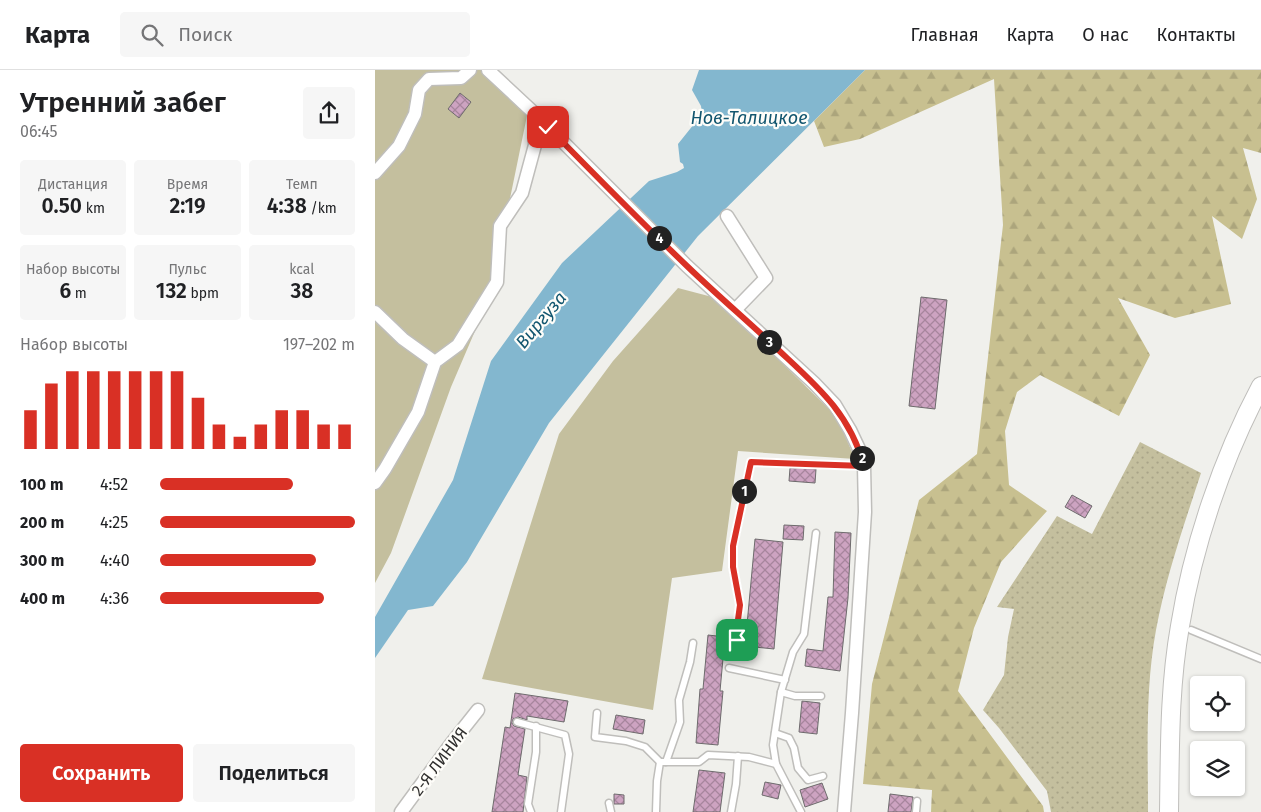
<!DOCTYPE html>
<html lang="ru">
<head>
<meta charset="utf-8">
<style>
  body { margin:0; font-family:"Fira Sans",sans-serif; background:#f6f6f6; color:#202124; height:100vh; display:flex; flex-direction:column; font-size:19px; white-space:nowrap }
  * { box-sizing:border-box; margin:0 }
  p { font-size:16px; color:#757577 }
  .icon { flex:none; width:28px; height:28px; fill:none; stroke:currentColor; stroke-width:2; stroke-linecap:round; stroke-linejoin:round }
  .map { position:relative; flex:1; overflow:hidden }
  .drawer { display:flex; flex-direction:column; background:#fff; width:375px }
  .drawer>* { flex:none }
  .buttons { position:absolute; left:815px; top:606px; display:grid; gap:10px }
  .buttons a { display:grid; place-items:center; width:55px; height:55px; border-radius:5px; background:#fff; box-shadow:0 1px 4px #0004; font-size:25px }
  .pin { position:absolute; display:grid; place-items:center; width:42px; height:42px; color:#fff; margin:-21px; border-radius:10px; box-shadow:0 2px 8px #0006 }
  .km { position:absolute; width:25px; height:25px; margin:-12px; border-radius:50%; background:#222; color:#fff; font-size:14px; line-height:25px; text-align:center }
  .round { display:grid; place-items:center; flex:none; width:52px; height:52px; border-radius:5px; background:#f6f6f6 }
  .head { display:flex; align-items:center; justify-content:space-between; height:85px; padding:0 20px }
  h1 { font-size:28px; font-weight:600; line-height:38px }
  .figures { display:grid; grid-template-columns:repeat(3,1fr); gap:8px; height:85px; padding:5px 20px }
  .figures div { display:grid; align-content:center; border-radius:5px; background:#f6f6f6; text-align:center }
  .figures b { font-size:21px; font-weight:600 }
  .figures small { font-size:14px; font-weight:400 }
  .figures p { font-size:14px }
  .chart { height:140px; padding:10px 20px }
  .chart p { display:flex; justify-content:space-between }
  .chart svg { width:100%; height:90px; margin-top:5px; stroke:#d93025; stroke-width:6 }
  .primary-button { display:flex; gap:10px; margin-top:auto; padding:10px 20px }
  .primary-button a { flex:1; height:58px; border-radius:5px; background:#d93025; color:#fff; font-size:20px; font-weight:600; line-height:58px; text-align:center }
  .primary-button a+a { background:#f6f6f6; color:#202124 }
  ul { padding:0 20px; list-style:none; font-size:16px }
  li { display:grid; grid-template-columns:80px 60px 1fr; align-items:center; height:38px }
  li i { height:12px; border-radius:6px; background:#d93025 }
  header { display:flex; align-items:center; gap:30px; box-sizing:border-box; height:70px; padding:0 25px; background:#fff; border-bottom:1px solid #e0e0e0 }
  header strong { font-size:24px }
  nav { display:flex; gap:28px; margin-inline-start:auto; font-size:18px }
  .search { width:350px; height:45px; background:#f6f6f6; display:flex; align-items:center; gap:12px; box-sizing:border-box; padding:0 18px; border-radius:5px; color:#757577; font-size:19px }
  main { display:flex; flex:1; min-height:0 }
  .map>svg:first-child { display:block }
</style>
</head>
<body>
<header>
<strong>Карта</strong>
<div class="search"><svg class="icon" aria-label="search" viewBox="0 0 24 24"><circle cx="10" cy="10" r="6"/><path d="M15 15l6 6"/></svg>Поиск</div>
<nav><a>Главная</a><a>Карта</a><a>О нас</a><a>Контакты</a></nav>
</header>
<main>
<section class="drawer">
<div class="head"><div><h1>Утренний забег</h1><p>06:45</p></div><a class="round"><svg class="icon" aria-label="share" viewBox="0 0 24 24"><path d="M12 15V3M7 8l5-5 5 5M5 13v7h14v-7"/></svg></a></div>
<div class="figures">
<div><p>Дистанция</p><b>0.50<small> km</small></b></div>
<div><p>Время</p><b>2:19</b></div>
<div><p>Темп</p><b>4:38<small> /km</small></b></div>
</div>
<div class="figures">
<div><p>Набор высоты</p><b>6<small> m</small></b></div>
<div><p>Пульс</p><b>132<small> bpm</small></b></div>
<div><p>kcal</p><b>38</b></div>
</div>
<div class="chart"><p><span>Набор высоты</span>197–202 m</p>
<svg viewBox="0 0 160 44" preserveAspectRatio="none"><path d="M5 44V25M15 44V12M25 44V6M35 44V6M45 44V6M55 44V6M65 44V6M75 44V6M85 44V19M95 44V32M105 44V38M115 44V32M125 44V25M135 44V25M145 44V32M155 44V32"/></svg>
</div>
<ul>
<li><b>100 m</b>4:52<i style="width:68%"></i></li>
<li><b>200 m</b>4:25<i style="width:100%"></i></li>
<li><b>300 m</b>4:40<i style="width:80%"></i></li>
<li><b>400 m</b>4:36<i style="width:84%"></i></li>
</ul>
<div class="primary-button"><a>Сохранить</a><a>Поделиться</a></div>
</section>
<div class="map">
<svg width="886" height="742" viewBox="0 0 886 742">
  <defs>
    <pattern id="grass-dots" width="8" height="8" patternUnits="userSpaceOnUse" patternTransform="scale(1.25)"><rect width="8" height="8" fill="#c4bf9e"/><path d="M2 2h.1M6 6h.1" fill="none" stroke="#a9a488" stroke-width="1.8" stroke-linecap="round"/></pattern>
    <pattern id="forest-firs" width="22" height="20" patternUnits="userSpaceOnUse" patternTransform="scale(1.25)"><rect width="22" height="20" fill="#c8c090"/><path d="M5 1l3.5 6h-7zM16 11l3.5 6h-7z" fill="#aca57c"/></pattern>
    <pattern id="building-cross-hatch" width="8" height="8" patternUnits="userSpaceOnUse" patternTransform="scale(1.25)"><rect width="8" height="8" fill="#cda3c1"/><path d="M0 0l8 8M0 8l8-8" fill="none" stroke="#a7859d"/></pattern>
  </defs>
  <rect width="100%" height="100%" fill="#f0f0ec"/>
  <!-- grass -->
  <path fill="url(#grass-dots)" d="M765 372 826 403C809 455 791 506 781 560 770 620 773 681 773 742H676L672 721 624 658 608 640 629 605 633 567 639 539 622 537 682 446 717 464Z"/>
  <!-- forest -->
  <polygon fill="url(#forest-firs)" points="490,0 886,0 886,83 868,78 882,129 867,169 837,146 856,234 800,248 743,228 775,285 744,346 665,305 642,322 630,361 634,415 672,441 626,492 599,558 583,621 668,736 669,742 556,742 557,720 488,714 497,614 544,430 602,384 628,155 619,9 485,69 449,77 439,51"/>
  <!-- green -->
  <g fill="#c4bf9e">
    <polygon points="0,0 110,0 153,41 115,226 76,317 16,483 0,513"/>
    <polygon points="303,218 341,228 462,347 480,389 363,381 347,501 297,508 278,640 107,609 184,364 238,291"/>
  </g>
  <!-- water -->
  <polygon fill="#83b7cf" points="324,0 490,0 323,166 174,353 92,492 58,536 33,540 0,588 0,547 78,410 116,291 187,193 274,111 302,102 309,98 308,94 305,92 303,74 327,44 326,36 317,20"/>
  <!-- building -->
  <g fill="url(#building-cross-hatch)" stroke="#6e6b6d">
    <polygon points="85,23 96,32 84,48 73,39"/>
    <polygon points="546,227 572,230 560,339 534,336"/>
    <polygon points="415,398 441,399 440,413 414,411"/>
    <polygon points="697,425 717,436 710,448 690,437"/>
    <polygon points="409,455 429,456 428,470 408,469"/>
    <polygon points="460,462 476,463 473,528 465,601 430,596 432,579 448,581 453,527 458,527"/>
    <polygon points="380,469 408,472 399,579 370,576"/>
    <polygon points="333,565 350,567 345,621 348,621 343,675 321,673 325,619 328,619"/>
    <polygon points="140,623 193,631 189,652 152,646 152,650 143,647 138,649 137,653 139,656 150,659 143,705 152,707 148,742 117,742 130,657 135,658"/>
    <polygon points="427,631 445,633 442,664 424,662"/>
    <polygon points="241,645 270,650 268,664 238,659"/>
    <polygon points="324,700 350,703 345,742 318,742"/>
    <polygon points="390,712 406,715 403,729 387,725"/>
    <polygon points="447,713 453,729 430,737 425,720"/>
    <polygon points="239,724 249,725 249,734 239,734"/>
    <polygon points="515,724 538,727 536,742 513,742"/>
  </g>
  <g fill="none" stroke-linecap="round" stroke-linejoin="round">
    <!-- lane casing -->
    <g stroke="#bfbebb" stroke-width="9">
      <g id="lane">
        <polyline points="816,560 886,589"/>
        <polyline points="362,570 362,557 365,535 358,497 358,476 376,392 489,396"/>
        <polyline points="354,598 410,610"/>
        <polyline points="406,622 420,626 446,626"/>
        <polyline points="222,643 220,667 251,671 270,677 285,692"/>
        <polyline points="142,652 190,665 194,684 186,742"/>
        <polyline points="400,663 414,668 419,678 423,698 433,710 448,706"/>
        <polyline points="291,692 305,652 304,630 315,592 318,573"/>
        <polyline points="234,733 236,742"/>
        <polyline points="156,742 153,734 161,682 161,656"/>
        <polyline points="281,742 282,711 285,692 324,692 333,685 374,687 401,694"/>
        <polyline points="356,742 361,714 363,686"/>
        <polyline points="426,742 401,694 398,675 406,622 418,582 429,564 441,463"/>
        <polyline points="541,742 542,731"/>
      </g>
    </g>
    <!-- street casing -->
    <g stroke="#bfbebb" stroke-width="15">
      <g id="street">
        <polyline points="113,0 159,43 312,196 439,313 460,335 475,360 484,379 489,396 490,442 477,643 469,742"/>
        <polyline points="0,103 24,76 40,44 44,20 54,9 86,8 95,0"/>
        <polyline points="352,146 391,208 360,240"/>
        <polyline points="0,242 28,269 60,292"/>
        <polyline points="0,413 10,399 43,342 60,292 83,275 122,212 125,156 147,123 160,75 159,43"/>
        <polyline points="26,742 76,674 103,640"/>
      </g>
    </g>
    <!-- secondary casing -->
    <g stroke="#bfbebb" stroke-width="20">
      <path id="secondary" d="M794 742C795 680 794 618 805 556 818 476 847 389 886 316"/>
    </g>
    <!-- lane -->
    <use href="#lane" stroke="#fff" stroke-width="6"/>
    <!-- street -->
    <use href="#street" stroke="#fff" stroke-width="12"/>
    <!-- secondary -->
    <use href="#secondary" stroke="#fff" stroke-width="18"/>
  </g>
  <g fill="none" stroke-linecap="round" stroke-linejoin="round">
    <!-- route casing -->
    <g stroke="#fff" stroke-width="10">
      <path id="route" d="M173 57C219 104 265 151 313 197 340 223 369 248 397 274 437 312 474 340 489 396L376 392 358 476V497L365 535 362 557V570"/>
    </g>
    <!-- route -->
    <use href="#route" stroke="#d93025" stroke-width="6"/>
  </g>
  <g text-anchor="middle" stroke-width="4.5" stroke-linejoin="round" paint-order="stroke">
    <!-- street labels -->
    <g font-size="16" fill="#302f2e" stroke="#fefdf9">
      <text transform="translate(64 691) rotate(-53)" y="6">2-Я ЛИНИЯ</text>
    </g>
    <!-- water labels -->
    <g font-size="18" font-style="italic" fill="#12566f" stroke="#fefdf9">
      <text x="374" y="54">Нов-Талицкое</text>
      <text transform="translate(166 250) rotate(-50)" y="6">Виргуза</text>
    </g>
  </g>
</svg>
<div class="buttons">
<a><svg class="icon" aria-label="locate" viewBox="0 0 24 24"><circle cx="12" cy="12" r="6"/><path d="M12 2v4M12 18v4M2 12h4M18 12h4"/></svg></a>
<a><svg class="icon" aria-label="layers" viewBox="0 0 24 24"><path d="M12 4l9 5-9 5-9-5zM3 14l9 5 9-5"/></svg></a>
</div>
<div class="pin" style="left:362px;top:570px;background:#1e9e55"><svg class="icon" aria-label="arrive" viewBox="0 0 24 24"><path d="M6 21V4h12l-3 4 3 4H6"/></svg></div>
<div class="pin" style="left:173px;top:57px;background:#d93025"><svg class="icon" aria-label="check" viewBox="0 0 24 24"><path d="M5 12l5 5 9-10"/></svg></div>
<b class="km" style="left:369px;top:421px">1</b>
<b class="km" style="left:487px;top:388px">2</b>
<b class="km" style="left:394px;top:272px">3</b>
<b class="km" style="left:284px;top:168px">4</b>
</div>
</main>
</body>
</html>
